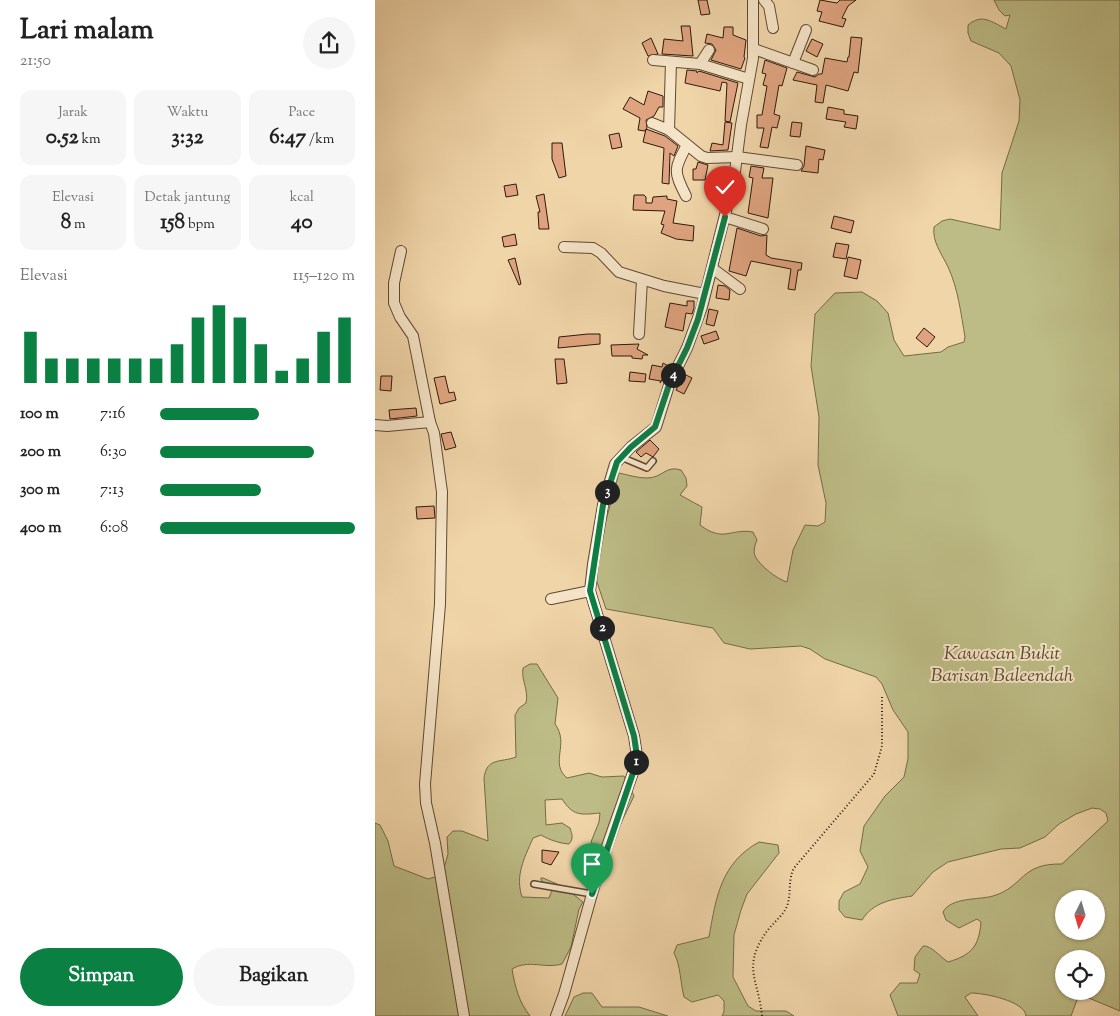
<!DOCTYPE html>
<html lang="id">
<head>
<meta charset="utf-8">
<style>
  body { margin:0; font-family:"Sorts Mill Goudy",serif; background:#f6f6f6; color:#222; height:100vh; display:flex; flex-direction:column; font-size:19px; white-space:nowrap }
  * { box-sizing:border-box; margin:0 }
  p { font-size:16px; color:#767676 }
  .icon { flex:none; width:28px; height:28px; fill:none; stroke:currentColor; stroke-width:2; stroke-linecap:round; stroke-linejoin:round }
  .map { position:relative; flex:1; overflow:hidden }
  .panel { display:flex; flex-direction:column; background:#fff; width:375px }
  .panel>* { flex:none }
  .needle { width:32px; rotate:185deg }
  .buttons { position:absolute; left:680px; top:890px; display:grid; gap:10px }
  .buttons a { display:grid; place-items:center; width:50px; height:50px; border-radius:50%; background:#fff; box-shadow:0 1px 4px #0004; font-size:25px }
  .pin { position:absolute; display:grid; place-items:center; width:42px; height:42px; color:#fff; margin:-51px -21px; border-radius:50% 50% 50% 0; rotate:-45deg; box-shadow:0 0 5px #0007 }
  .pin .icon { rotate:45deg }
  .km { position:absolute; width:25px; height:25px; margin:-12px; border-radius:50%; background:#222; color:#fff; font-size:14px; line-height:25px; text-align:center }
  .round { display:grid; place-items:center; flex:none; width:52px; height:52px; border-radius:26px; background:#f6f6f6 }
  .head { display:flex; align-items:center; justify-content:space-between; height:85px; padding:0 20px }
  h1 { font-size:28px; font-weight:800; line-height:38px }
  .metrics { display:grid; grid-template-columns:repeat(3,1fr); gap:8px; height:85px; padding:5px 20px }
  .metrics div { display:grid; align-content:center; border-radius:12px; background:#f6f6f6; text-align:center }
  .metrics b { font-size:21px; font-weight:800 }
  .metrics small { font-size:14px; font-weight:400 }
  .metrics p { font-size:14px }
  .chart { height:140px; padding:10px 20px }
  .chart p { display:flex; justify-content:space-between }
  .chart svg { width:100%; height:90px; margin-top:5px; stroke:#0b8043; stroke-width:6 }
  .cta { display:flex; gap:10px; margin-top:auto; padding:10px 20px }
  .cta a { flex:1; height:58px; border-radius:30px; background:#0b8043; color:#fff; font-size:20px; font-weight:800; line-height:58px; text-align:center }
  .cta a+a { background:#f6f6f6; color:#222 }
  ul { padding:0 20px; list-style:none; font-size:16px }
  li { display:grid; grid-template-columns:80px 60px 1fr; align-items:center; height:38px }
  li i { height:12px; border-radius:6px; background:#0b8043 }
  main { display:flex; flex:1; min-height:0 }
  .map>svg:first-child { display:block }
</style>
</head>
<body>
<main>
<section class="panel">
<div class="head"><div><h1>Lari malam</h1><p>21:50</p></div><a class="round"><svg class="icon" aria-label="share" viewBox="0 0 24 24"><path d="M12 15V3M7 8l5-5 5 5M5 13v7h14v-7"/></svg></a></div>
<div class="metrics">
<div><p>Jarak</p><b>0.52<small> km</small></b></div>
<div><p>Waktu</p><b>3:32</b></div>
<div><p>Pace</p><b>6:47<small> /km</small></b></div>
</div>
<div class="metrics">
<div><p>Elevasi</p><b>8<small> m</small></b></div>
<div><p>Detak jantung</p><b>158<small> bpm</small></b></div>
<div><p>kcal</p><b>40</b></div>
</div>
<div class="chart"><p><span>Elevasi</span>115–120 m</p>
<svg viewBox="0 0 160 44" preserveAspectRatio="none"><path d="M5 44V19M15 44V32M25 44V32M35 44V32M45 44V32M55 44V32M65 44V32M75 44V25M85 44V12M95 44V6M105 44V12M115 44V25M125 44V38M135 44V32M145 44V19M155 44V12"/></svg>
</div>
<ul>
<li><b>100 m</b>7:16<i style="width:51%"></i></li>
<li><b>200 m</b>6:30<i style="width:79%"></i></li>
<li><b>300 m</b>7:13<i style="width:52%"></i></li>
<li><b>400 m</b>6:08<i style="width:100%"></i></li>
</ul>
<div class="cta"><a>Simpan</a><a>Bagikan</a></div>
</section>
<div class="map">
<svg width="745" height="1016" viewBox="0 0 745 1016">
  <rect width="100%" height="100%" fill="#f0d5a9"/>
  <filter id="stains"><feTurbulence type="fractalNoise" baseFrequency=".004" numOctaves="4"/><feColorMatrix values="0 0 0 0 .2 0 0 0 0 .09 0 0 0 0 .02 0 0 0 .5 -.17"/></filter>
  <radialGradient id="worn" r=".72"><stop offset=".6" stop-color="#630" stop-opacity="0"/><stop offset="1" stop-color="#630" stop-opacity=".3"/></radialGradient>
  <!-- green -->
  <g fill="#bdbc86" stroke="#766a49" fill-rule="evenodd">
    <path d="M619 0H745V1011L709 996 702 1000 696 1016H651C650 1001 609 993 596 993L590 997 603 1016H523L515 995 525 983H542L545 974 539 970 540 957 548 946C556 945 565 957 573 962 597 955 604 946 606 922L602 919 584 928 571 920 568 912C576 897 604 900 618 896 649 887 645 863 687 864L733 821 731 813 725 809 717 808 701 814 684 824 670 837 645 848 626 849 573 862 558 872 537 896C518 899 498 902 487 920L470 917 464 910V901L469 892 485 884 493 867 485 851 489 826 510 796 529 777 533 759V732L518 710 507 684 501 677 450 659 435 649 426 646 375 649 349 643 338 628 231 609 220 576 230 524 244 473C253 475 263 478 272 478 288 478 290 465 306 470L311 478 312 486 305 495 327 507 325 525C349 543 355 528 378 532L382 540C380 545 378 551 380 556 385 566 402 579 412 582L418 550 430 525 443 526 450 522 451 503 443 465 444 417 436 366 440 314 460 293 487 292 502 301 513 313 519 340 529 356 566 352 573 347 589 342 590 337C586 314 583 288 573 267 567 254 557 242 559 227L567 221 575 219 625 230 627 173 644 121 645 100 636 66 624 53 596 41 593 33V25C607 13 617 22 631 29L635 15 630 16 624 10ZM689 899H721V931H689ZM689 959H721V991H689Z"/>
    <path d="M155 664H162L183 698 180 724C195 744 174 763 192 778L214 773 227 777 249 776 259 796 236 844 222 848 216 842 224 822 225 813C205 815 198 816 187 799L170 800 171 825 187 823 195 828C197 835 199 838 194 844 183 843 175 840 166 835L158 838C149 859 140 875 147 897L174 898 177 890 166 880V878H168L189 887 208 902 204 909 196 947 187 964C169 969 154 959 137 969 140 987 144 1002 155 1016H0V823L5 825 13 841 19 866 53 879 67 875 73 854 72 837 78 831H87L113 841 109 778C112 757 125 763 141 757L140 715 144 708 151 703C154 690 146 681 148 668Z"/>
    <path d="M384 842 403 845 404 853 372 894 366 910 359 935 358 977 373 1006 381 1011H411L419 1016H347L349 1012V1001L343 995 317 1002 309 997C305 981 306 967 299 953L302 945 334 937C341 897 346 863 384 842Z"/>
    <polygon points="208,993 217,993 227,1007 264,1007 293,1016 190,1016 199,997"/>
  </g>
  <!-- building -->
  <g fill="#dfa47f" stroke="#2f190c">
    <polygon points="323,0 332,0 335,14 326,15"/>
    <polygon points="445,0 462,3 465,0 481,0 473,6 467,18 471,19 468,27 444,21 447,12 442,11"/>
    <polygon points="306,26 315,26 318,56 287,54 289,39 308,41"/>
    <polygon points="349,27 358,27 358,35 371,40 369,57 370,58 366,69 336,60 341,50 337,44 330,43 332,34 348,38"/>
    <polygon points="476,37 487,38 483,73 479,72 473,91 451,85 448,103 440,102 442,85 418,80 422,72 440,77 444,74 447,74 450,58 472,62 473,57 474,57"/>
    <polygon points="276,38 283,54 273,56 267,43"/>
    <polygon points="437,39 448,44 442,57 431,51"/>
    <polygon points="390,60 412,68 407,86 404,85 399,114 405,116 402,128 397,127 393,148 385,147 389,128 382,128 382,115 387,115 392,86 388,85 391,74 387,73"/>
    <polygon points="312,70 322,71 322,73 324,71 363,83 355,122 350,121 352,83 347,82 345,91 310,83"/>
    <polygon points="273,91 288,96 288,107 284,107 279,116 271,120 272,128 270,131 263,130 265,118 248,109 255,97 269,105"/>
    <polygon points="453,107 469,110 469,114 483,116 481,129 469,127 471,122 451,119"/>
    <polygon points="350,122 357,123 353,150 335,151 337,143 348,145"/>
    <polygon points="417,122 427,123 425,137 415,136"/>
    <polygon points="271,129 290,136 303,146 299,156 295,153 294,184 287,183 289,148 268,142"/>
    <polygon points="244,133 247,147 237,149 234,135"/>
    <polygon points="177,143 187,143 191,176 184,178 177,159"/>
    <polygon points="431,146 450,150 448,160 444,159 443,173 426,171 429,166"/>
    <polygon points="323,162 333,165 330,180 318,180 318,169 321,169"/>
    <polygon points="376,166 389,168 387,178 398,178 393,218 373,213 378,178 374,177"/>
    <polygon points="141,184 143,195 131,197 129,186"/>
    <polygon points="169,194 174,229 164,229 163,212 165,212 161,196"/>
    <polygon points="259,195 269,195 271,197 271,203 277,203 278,197 292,196 292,199 302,201 298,223 319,226 318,241 301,239 286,233 289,225 286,224 290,211 258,210"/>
    <polygon points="459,216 479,221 476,233 456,228"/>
    <polygon points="362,228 386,236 392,235 391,255 396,258 427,263 426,270 423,270 420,290 413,289 416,269 376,261 371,276 354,271"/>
    <polygon points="140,234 142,245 129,247 127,237"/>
    <polygon points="461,243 474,245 471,259 458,257"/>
    <polygon points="473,257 486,260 482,279 469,276"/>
    <polygon points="140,258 146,284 144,285 133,260"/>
    <polygon points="343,285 350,286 355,290 354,300 341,298"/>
    <polygon points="312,301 319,301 319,308 317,314 311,313 308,331 290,327 295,303 312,306"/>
    <polygon points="334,309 343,311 339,326 331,324"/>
    <polygon points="549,328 560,337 552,347 541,338"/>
    <polygon points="341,331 344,339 329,344 326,336"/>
    <polygon points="213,334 225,334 225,344 183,348 184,337"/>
    <polygon points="264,344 262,349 273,355 268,355 267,359 257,358 257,356 237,356 236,345"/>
    <polygon points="180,359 189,359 192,383 182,384"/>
    <polygon points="288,363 295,367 285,383 286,381 274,379 277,365 287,367"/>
    <polygon points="255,372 271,374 270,382 254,381"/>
    <polygon points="309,374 317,378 309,394 301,390"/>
    <polygon points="6,376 17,376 16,391 5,390"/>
    <polygon points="70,376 74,393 79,392 81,400 65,404 59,378"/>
    <polygon points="41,408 42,416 15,419 14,410"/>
    <polygon points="76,432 81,447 70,450 66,434"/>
    <polygon points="275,440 284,449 278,457 271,453 266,457 261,452"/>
    <polygon points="59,506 60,518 42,519 41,507"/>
    <polygon points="167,850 184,852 176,865 167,862"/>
  </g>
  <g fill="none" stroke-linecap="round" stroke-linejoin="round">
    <!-- lane casing -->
    <g stroke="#5f4833" stroke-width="8">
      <g id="lane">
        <polyline points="246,457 272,468 278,461"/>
        <polyline points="159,884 217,894"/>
      </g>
    </g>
    <!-- street casing -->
    <g stroke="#5f4833" stroke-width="12">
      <g id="street">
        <polyline points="389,0 394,6 398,28"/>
        <polyline points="379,49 438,70"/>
        <polyline points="278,60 325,64 374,79"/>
        <polyline points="296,62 294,130 326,156 332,158 362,157 422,165"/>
        <polyline points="418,63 431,30"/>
        <polyline points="325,64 334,50"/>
        <polyline points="277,123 294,130"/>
        <path d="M311 196C298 171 299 169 312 145"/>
        <polyline points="350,217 388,229"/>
        <polyline points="189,247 218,248 226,253 244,272 289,286 330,294"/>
        <polyline points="26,251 19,283 19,303 25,317 38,336 55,422"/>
        <polyline points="337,268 365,289"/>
        <polyline points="264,334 267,280"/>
        <polyline points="0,425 12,426 55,422 59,433 67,492 65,604 50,784 51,803 60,843 89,1016"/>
        <polyline points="176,599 215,591"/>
        <polyline points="181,1016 189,994 224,869 260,767 262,756 259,736 215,591 218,564 228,505 240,464 256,447 281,427 295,382 312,348 327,307 359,179 366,125 378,58 378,0"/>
      </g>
    </g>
    <!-- path -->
    <path stroke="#2f190c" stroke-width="2" stroke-dasharray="1 2.5" stroke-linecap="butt" d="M387 1016C384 981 367 968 390 934 396 924 410 915 413 903 416 891 413 880 419 868L499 774 507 746V697"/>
    <!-- lane -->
    <use href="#lane" stroke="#f5e4c7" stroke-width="5"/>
    <!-- street -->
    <use href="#street" stroke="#f5e4c7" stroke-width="10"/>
  </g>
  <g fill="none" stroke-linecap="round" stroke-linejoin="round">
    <!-- route casing -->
    <g stroke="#fff" stroke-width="10">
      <polyline id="route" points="217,894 260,767 262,756 259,736 215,591 228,505 242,462 256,447 280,427 295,382 312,348 323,319 350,217"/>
    </g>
    <!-- route -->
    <use href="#route" stroke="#0b8043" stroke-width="6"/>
  </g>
  <g text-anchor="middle" stroke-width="4" stroke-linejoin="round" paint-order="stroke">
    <!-- park labels -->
    <g font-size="19" font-style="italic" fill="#5a4a31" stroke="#f5e4c7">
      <text x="627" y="659">Kawasan Bukit<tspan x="627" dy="22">Barisan Baleendah</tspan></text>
    </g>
  </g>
  <rect width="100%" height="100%" filter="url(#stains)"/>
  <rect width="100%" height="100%" fill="url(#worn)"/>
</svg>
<div class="buttons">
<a><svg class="needle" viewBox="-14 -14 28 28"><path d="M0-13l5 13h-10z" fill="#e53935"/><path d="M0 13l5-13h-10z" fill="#767676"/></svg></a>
<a><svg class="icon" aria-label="locate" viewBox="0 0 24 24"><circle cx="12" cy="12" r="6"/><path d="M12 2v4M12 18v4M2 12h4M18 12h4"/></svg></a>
</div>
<div class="pin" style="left:217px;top:894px;background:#1e9e55"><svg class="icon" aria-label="arrive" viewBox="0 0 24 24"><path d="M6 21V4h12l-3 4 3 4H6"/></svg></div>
<div class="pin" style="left:350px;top:217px;background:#d93025"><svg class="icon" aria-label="check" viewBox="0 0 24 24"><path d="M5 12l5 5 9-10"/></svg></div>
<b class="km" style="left:261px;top:762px">1</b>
<b class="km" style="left:227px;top:628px">2</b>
<b class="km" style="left:232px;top:492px">3</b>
<b class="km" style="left:298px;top:375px">4</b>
</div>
</main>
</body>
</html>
